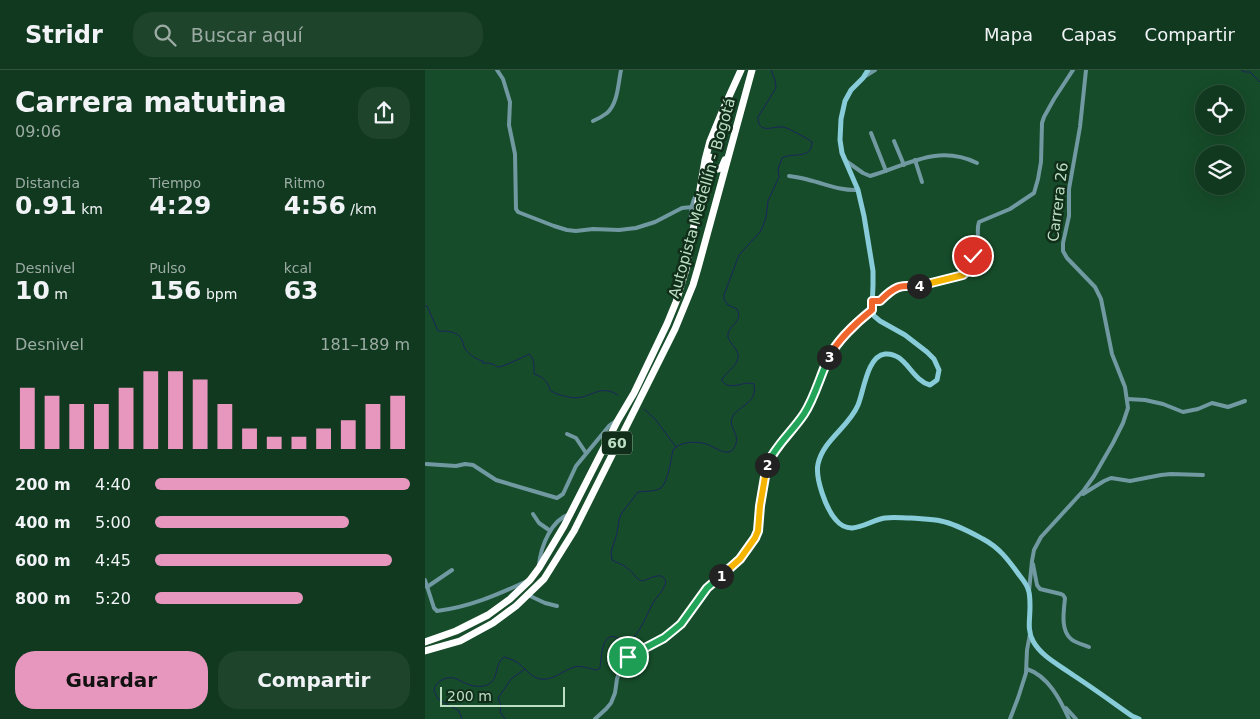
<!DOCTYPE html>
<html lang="es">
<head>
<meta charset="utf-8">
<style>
  body { margin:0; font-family:"DejaVu Sans",sans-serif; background:#1e442c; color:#f1f3f6; height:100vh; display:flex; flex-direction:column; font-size:19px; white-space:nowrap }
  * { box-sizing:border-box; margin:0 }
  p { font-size:16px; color:#9caca4 }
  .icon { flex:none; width:28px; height:28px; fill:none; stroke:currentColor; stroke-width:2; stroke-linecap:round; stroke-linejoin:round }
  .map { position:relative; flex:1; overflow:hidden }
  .panel { display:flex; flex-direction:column; background:#10391f; width:425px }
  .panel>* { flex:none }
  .fabs { position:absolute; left:770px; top:15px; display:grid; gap:10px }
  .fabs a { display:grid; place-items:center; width:50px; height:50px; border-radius:50%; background:#10391f; box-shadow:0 5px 20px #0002,0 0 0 1px #30533d; font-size:25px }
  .scale { position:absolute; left:15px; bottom:12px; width:125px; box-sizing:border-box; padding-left:5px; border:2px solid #bcdec3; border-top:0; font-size:14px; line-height:18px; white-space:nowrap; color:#bcdec3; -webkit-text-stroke:4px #112e1a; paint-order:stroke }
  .pin { position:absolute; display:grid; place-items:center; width:42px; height:42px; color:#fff; margin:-21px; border:2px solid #fff; border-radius:50%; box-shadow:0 1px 5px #0007 }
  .km { position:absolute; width:25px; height:25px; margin:-12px; border-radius:50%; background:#222; color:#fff; font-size:14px; line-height:25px; text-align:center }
  .round { display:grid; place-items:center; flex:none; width:52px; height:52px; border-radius:20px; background:#1e442c }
  .head { display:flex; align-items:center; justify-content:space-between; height:85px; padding:0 15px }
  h1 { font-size:28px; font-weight:700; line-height:38px }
  .stats { display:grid; grid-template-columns:repeat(3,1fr); gap:8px; height:85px; padding:5px 15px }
  .stats div { display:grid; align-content:center }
  .stats b { font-size:25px; font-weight:700 }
  .stats small { font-size:14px; font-weight:400 }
  .stats p { font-size:14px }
  .chart { height:140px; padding:10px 15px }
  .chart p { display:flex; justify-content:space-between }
  .chart svg { width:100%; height:90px; margin-top:5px; stroke:#e797bd; stroke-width:6 }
  .primary-button { display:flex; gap:10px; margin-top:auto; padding:10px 15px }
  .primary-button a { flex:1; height:58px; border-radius:20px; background:#e797bd; color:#111; font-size:20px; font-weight:700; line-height:58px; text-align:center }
  .primary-button a+a { background:#1e442c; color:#f1f3f6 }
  ul { padding:0 15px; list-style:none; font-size:16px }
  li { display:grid; grid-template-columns:80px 60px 1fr; align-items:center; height:38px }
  li i { height:12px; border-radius:6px; background:#e797bd }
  header { display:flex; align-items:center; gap:30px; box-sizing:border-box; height:70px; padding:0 25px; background:#10391f; border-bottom:1px solid #30533d }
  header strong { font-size:24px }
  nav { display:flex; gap:28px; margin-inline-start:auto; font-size:18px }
  .search { width:350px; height:45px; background:#1e442c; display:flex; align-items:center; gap:12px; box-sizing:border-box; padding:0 18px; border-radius:20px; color:#9caca4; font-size:19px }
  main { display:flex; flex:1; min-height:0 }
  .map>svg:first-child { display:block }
</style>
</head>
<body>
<header>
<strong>Stridr</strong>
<div class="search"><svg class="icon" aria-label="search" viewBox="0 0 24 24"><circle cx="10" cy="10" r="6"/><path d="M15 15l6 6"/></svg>Buscar aquí</div>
<nav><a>Mapa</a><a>Capas</a><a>Compartir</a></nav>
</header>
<main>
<section class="panel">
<div class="head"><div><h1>Carrera matutina</h1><p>09:06</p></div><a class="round"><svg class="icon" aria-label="share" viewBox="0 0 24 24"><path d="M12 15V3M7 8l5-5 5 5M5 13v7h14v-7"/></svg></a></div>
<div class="stats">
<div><p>Distancia</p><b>0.91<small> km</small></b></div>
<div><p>Tiempo</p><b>4:29</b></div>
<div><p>Ritmo</p><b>4:56<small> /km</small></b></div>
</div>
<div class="stats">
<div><p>Desnivel</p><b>10<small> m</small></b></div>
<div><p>Pulso</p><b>156<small> bpm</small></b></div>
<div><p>kcal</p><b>63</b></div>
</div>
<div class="chart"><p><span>Desnivel</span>181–189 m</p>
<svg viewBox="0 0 160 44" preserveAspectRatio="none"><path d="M5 44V14M15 44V18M25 44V22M35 44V22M45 44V14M55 44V6M65 44V6M75 44V10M85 44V22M95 44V34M105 44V38M115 44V38M125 44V34M135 44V30M145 44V22M155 44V18"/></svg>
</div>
<ul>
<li><b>200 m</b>4:40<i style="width:100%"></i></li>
<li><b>400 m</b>5:00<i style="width:76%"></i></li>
<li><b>600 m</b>4:45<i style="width:93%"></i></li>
<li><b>800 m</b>5:20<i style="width:58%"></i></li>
</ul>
<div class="primary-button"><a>Guardar</a><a>Compartir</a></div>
</section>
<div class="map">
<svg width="835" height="649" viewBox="0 0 835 649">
  <rect width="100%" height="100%" fill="#164c29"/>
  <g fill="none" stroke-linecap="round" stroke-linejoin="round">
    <!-- stream -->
    <g stroke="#1b255d" stroke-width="1">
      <polyline points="816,0 820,2 825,2 835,12"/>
      <path d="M0 236H2L13 261C20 261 28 261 33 265 39 269 37 275 41 280 45 285 52 290 58 291V293C61 293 64 293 67 294 71 295 70 297 74 297 77 297 101 286 104 284 110 289 109 297 109 304 115 306 119 308 122 313 123 314 125 319 125 320 129 324 139 326 144 327 164 332 173 312 193 325"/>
      <polyline points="219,339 230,349 251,377"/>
      <path d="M37 649 34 641 13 629 9 621C10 616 11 614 15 611 29 603 32 611 45 615 50 617 60 617 64 614 74 609 69 594 79 587 82 588 86 589 90 591 99 596 105 607 115 609 128 611 137 601 149 597 156 595 165 599 172 600L175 598C177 581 178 554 200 573 213 570 221 545 227 535 230 528 237 523 240 515 241 513 241 510 239 508 234 502 223 510 217 511 210 509 209 502 202 498 198 494 192 493 187 490L186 482 192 463 194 450 196 444 213 422C220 421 230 422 236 418 243 412 246 389 248 380 255 371 272 371 281 374 288 376 296 383 303 382 306 382 308 380 309 378 317 365 303 358 307 348 311 336 333 335 329 314 318 310 306 322 297 311V309C301 303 310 297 312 291 317 281 305 275 303 267 301 256 319 253 312 239L303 235 299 229V225L314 185 335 162 338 156 341 147 343 131 354 107 353 99 357 88C368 82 387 90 387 72 385 70 362 57 358 57 348 56 333 65 333 47L351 18 350 10 346 0"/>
      <polyline points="80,649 75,642 76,636 73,628 86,609 100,599"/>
    </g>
    <!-- street -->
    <g stroke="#7099a2" stroke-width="4">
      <polyline points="72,0 78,9 85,32 84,55 90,84 91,139 93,142 129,156 142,160 151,161 168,159 194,160 211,158 230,152 257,138 267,137"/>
      <polyline points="439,7 450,0"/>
      <path d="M168 51C173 49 178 46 182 43 193 33 193 14 196 0"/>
      <polyline points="446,63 461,101"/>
      <polyline points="469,71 479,95"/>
      <polyline points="490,90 497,112"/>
      <path d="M421 91 438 103 445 106C483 95 512 74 552 93"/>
      <path d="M364 106C371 107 378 108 384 110 401 114 415 121 433 120"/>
      <path d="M269 153 266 151C265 142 267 128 274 123"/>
      <path d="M447 231H455L464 222 472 217 498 216 538 205C547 199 552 179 553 168 553 162 552 158 554 152L585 139 609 123 613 109 616 92 617 53 619 47 629 29 648 0"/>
      <polyline points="702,329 720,330 738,334 758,342 773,339 787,333 803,337 820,331"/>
      <polyline points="142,364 151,368 161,383"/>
      <polyline points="1,394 31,396 40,394 48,395 71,410 132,428 138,424 151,396 184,356 191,351"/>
      <polyline points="658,424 679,411 686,408 705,411 736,405 746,404 778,405"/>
      <polyline points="108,444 114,453 124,460"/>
      <path d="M608 494 612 515 615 519 636 524 638 525 640 528C639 540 635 560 646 569 651 573 659 575 664 577"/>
      <path d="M114 495C116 476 126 450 145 444"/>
      <path d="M0 510 9 538 12 541C44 537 72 525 100 512"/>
      <polyline points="2,517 27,500"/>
      <polyline points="604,521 607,491 609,480 616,467 659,420 669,406 688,373 698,353 703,338 700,317 687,284 676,229 670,217 642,188 638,181 638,173 644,146 644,119 655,57 661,0"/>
      <polyline points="103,525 120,533 132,536"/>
      <path d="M602 599C623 606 635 629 644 649"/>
      <polyline points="641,638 651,649"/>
      <polyline points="170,649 181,639 186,633 190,623 192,609 197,594 203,587 239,568 250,559 256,553 282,518 315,489 331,468 333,461 335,436 343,394 351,380 380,343 386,332 395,306 407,281 437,248 447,240"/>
      <polyline points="585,649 593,628 601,603 602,580 605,564"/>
    </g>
    <!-- secondary -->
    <path stroke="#88cbd9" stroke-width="5" d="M443 0 438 8 426 20 420 31 416 49 415 70 417 83 433 120 439 146 448 201V215L447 240 449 246 455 251 480 265 502 282 509 289 514 300 512 310 505 315C486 310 481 282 460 284 442 286 439 321 433 335 424 357 398 370 393 394 390 408 401 439 411 450 426 468 444 450 460 448 469 447 477 448 486 448 496 449 507 449 516 451 531 454 545 462 558 469 575 478 584 491 595 506 599 511 603 516 604 522 605 527 605 533 605 537 605 549 602 560 608 571 616 586 634 595 648 605 668 618 687 632 707 646L714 649"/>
    <!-- highway -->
    <g stroke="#fff" stroke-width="7">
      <path d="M285 87 284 96C287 100 292 101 297 97L300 90"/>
      <polyline points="0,572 31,561 63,545 85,529 105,510 114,498 139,456 193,350 209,323 242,254 251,232 262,196 280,90 285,71 297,42 316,0"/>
      <polyline points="0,581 35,571 68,553 91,536 119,509 149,461 250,259 268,215 273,198 327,0"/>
    </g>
  </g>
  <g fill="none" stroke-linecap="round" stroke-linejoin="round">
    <!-- split-1 casing -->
    <g stroke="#fff" stroke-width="10">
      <polyline id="split-1" points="203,587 239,568 250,559 256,554 282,518 296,506"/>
    </g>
    <!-- split-2 casing -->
    <g stroke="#fff" stroke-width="10">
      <polyline id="split-2" points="296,506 315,489 330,468 333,461 335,436 342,395"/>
    </g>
    <!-- split-3 casing -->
    <g stroke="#fff" stroke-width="10">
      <path id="split-3" d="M342 395C350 376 367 362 379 344 390 327 395 306 404 287"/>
    </g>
    <!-- split-4 casing -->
    <g stroke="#fff" stroke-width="10">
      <path id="split-4" d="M404 287C412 271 432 252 447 240V231H455C470 216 474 215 494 216"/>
    </g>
    <!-- split-5 casing -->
    <g stroke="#fff" stroke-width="10">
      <polyline id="split-5" points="494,216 538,205 545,198 548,186"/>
    </g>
    <!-- split-1 -->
    <use href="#split-1" stroke="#22a559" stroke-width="6"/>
    <!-- split-2 -->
    <use href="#split-2" stroke="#f5b400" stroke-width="6"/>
    <!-- split-3 -->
    <use href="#split-3" stroke="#22a559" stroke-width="6"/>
    <!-- split-4 -->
    <use href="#split-4" stroke="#f0652b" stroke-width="6"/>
    <!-- split-5 -->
    <use href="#split-5" stroke="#f5b400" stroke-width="6"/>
  </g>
  <g text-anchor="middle" stroke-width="5" stroke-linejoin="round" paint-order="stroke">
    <!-- shield labels -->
    <rect fill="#112e1a" stroke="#89a990" stroke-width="1" x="177" y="361.5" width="30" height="23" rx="4"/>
    <g font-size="14" font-weight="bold" fill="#bcdec3">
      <text x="192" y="378">60</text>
    </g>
    <!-- street labels -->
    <g font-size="15" fill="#bcdec3" stroke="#112e1a">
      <text transform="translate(277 128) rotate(-74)" y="5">Autopista Medellín - Bogotá</text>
      <text transform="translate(633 132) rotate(-83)" y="5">Carrera 26</text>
    </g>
  </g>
</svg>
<div class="fabs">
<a><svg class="icon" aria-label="locate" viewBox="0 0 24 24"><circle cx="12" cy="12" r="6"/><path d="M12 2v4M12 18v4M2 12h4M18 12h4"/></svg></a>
<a><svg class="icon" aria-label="layers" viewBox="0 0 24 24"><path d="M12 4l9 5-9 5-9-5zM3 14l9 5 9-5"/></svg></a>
</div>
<div class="scale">200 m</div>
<div class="pin" style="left:203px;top:587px;background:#1e9e55"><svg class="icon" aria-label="arrive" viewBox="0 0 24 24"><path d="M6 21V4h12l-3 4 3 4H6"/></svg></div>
<div class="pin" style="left:548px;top:186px;background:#d93025"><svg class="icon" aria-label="check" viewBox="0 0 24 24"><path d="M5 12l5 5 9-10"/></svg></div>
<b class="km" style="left:296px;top:506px">1</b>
<b class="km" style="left:342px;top:395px">2</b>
<b class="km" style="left:404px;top:287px">3</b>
<b class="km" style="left:494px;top:216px">4</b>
</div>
</main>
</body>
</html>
